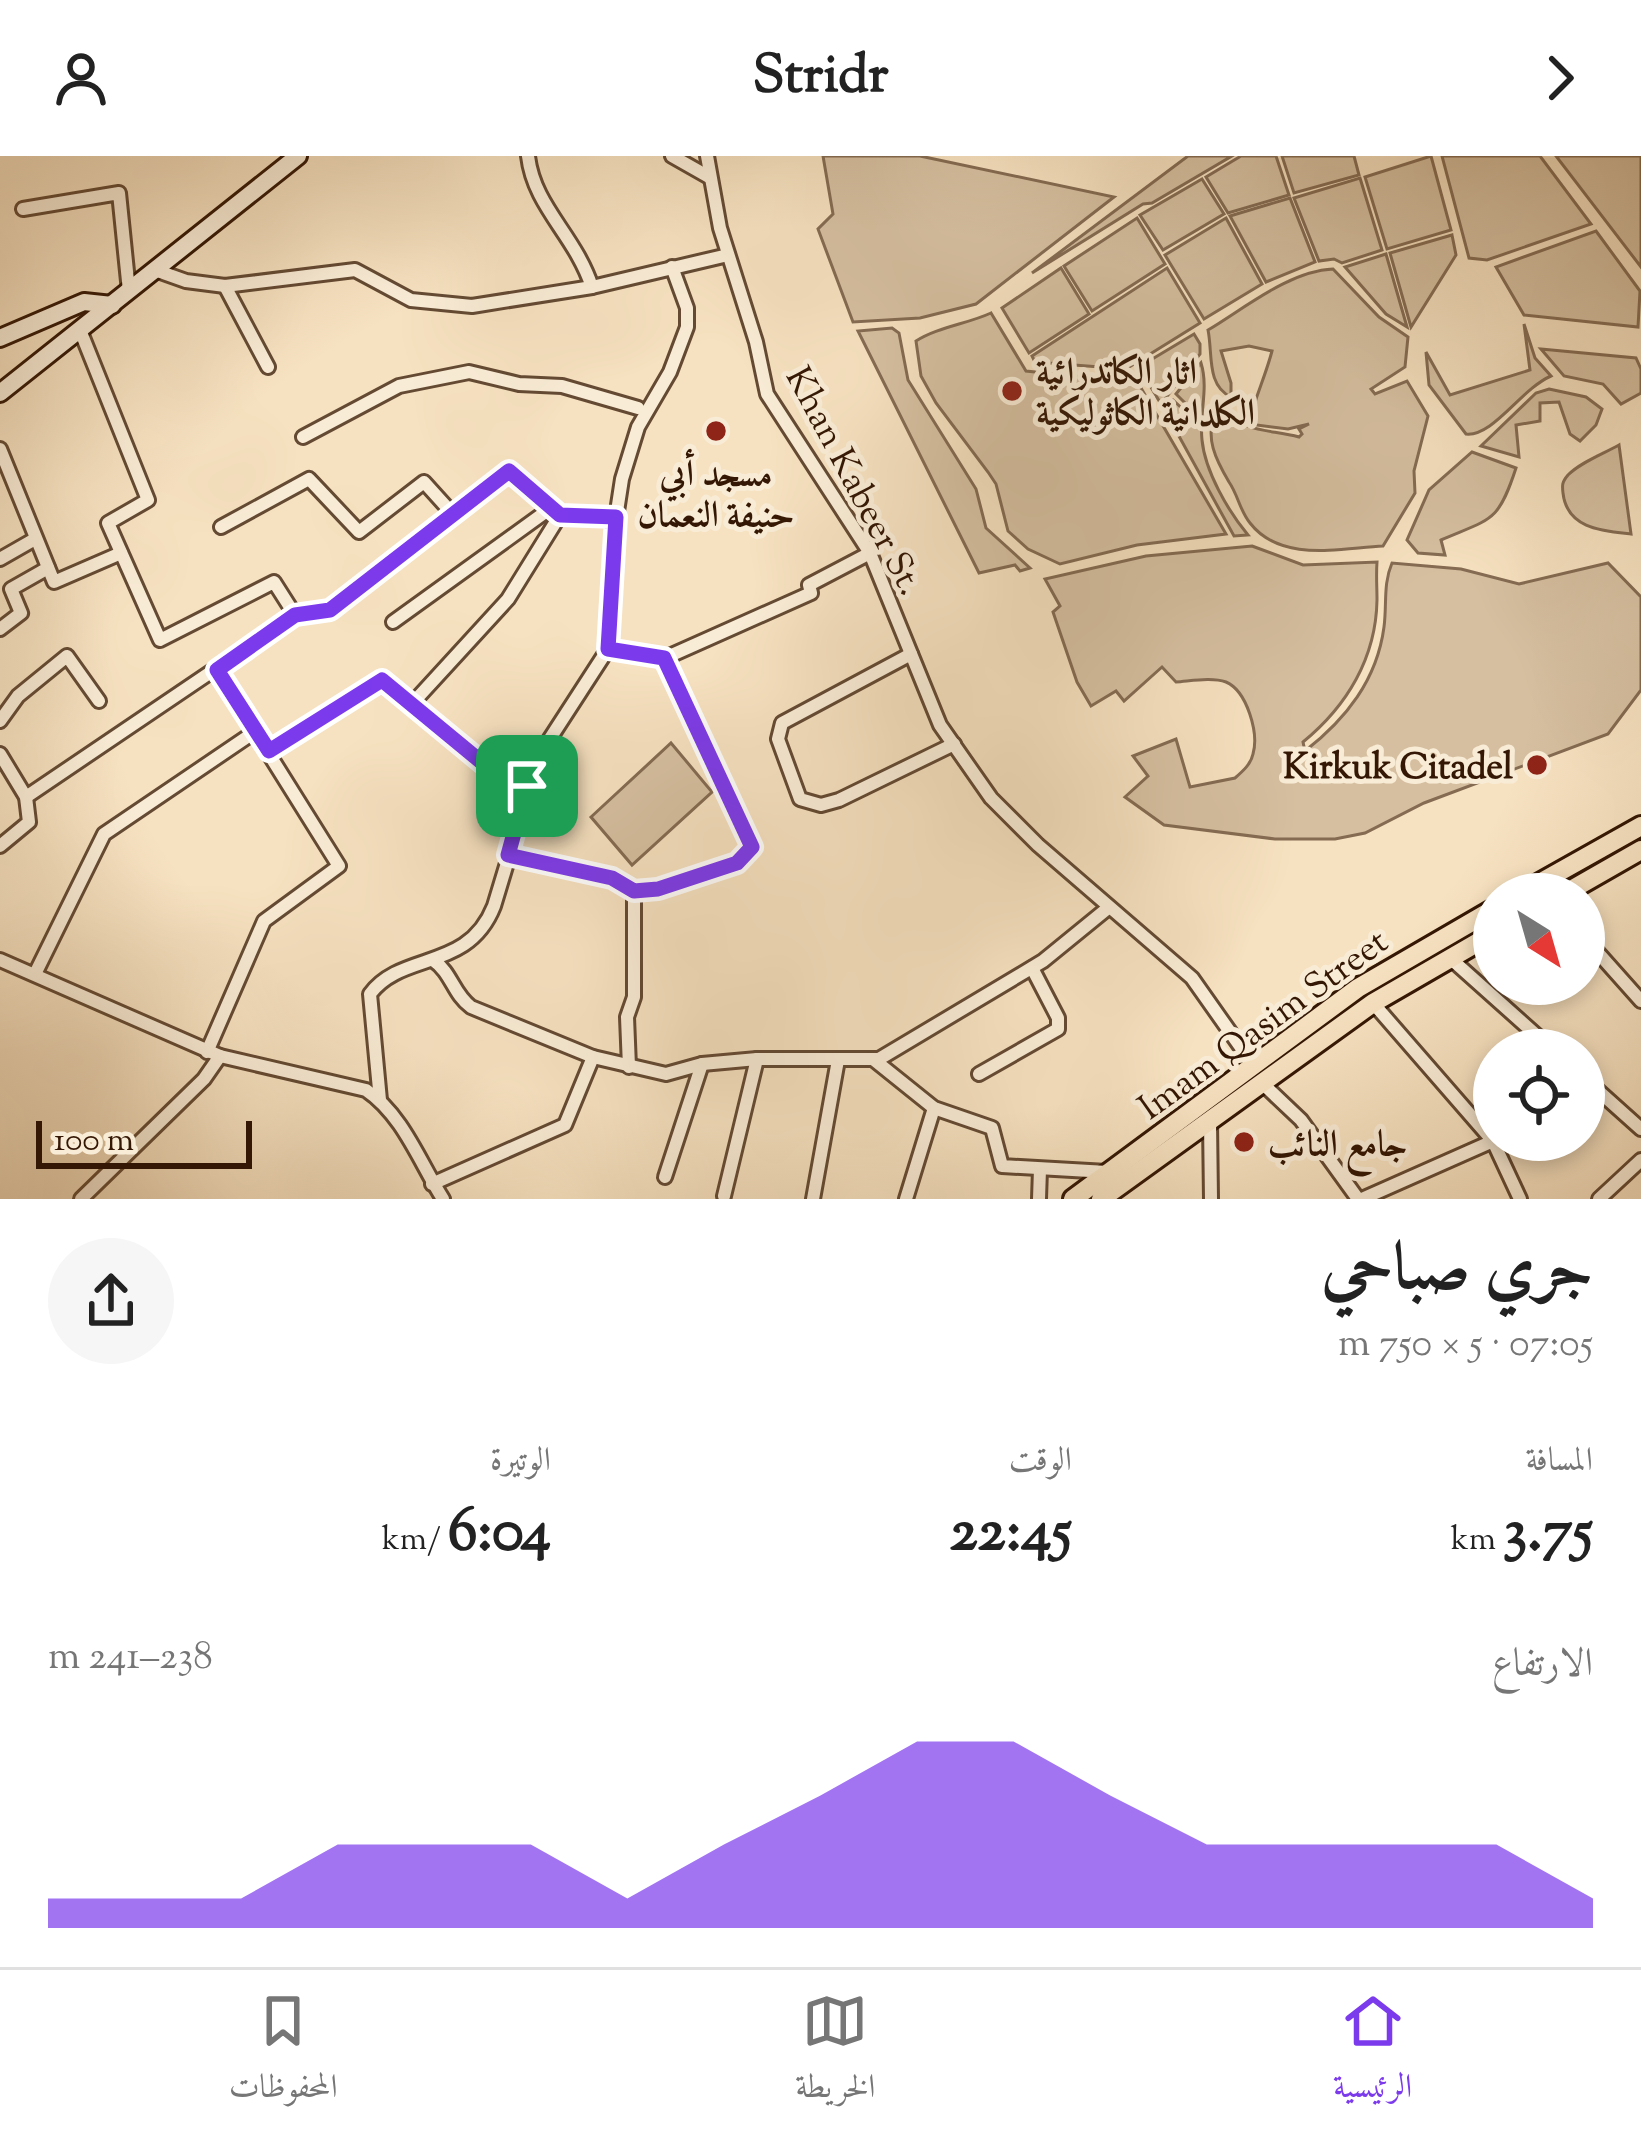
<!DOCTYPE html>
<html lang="ar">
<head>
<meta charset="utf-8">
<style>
  body { margin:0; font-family:"Sorts Mill Goudy",Amiri,serif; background:#f6f6f6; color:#222; direction:rtl; height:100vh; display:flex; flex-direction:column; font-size:45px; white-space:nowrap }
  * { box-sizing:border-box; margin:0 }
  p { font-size:39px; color:#767676 }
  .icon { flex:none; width:66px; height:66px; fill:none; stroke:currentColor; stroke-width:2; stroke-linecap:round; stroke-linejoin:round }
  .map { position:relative; height:1043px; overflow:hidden; direction:ltr }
  .sheet { display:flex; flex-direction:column; background:#fff; flex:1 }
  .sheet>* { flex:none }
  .needle { width:78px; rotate:143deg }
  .buttons { position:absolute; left:1473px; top:717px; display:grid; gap:24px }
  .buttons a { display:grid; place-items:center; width:132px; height:132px; border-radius:50%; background:#fff; box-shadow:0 6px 18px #0003; font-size:60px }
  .scale { position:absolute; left:36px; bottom:30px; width:216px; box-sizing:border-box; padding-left:12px; border:6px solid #341704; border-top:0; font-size:33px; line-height:42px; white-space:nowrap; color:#341704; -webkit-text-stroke:9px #f9ecd6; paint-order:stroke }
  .pin { position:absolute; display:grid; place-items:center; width:102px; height:102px; color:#fff; margin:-51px; border-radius:24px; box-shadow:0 6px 18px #0006 }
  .round { display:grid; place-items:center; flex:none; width:126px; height:126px; border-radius:63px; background:#f6f6f6 }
  .headline { display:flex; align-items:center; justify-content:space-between; height:204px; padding:0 48px }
  h1 { font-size:66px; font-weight:700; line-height:90px }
  .figures { display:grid; grid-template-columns:repeat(3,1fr); gap:18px; height:204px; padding:12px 48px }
  .figures div { display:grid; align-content:center }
  .figures b { font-size:60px; font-weight:700 }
  .figures small { font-size:33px; font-weight:400 }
  .figures p { font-size:33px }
  .chart { height:336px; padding:24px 48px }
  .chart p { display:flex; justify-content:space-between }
  .chart svg { width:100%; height:216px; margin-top:12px; fill:#7c3aed; opacity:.7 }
  header { display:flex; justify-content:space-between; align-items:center; height:156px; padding:0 48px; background:#fff; font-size:54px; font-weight:700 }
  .dock { display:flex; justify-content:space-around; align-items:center; height:168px; border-top:3px solid #e0e0e0; background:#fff; font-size:33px; color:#767676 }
  .dock a { display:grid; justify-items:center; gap:6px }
  .dock .on { color:#7c3aed }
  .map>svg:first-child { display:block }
</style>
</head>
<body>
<header><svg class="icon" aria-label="forward" viewBox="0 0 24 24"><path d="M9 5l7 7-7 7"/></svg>Stridr<svg class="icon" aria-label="person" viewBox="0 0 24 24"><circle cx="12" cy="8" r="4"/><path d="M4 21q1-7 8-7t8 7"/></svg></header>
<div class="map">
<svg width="1641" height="1043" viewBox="0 0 1641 1043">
  <rect width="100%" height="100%" fill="#f6e1c0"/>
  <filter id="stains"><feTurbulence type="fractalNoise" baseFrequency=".00167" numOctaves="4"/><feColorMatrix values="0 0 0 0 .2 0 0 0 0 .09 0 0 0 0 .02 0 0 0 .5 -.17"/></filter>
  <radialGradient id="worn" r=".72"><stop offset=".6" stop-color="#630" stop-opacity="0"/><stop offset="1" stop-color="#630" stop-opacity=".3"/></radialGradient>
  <!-- green -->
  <g fill="#d5bfa0" stroke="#846b52" stroke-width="3">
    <polygon points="823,0 920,0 1114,41 976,148 920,162 853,166 818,73 833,58"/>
    <polygon points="1188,0 1232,0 1152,47 1143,48 1032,117"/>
    <polygon points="1241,0 1276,0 1289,39 1228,57 1206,21"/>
    <polygon points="1282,0 1354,0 1359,19 1294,37"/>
    <polygon points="1431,0 1451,74 1387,93 1365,21"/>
    <polygon points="1442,0 1540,0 1591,68 1487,104 1469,102"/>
    <polygon points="1556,0 1641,0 1641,111"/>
    <polygon points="1360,22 1382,94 1342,107 1334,103 1319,105 1294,42"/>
    <polygon points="1202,23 1224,58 1163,94 1140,59"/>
    <polygon points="1290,42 1315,106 1266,126 1230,60"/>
    <polygon points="1137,62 1165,108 1092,155 1064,110"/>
    <polygon points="1226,62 1262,128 1204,163 1165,99"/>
    <polygon points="1596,75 1640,135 1638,171 1524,159 1496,111"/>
    <polygon points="1452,79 1456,99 1411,171 1390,97"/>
    <polygon points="1386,98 1407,171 1386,158 1345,111"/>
    <polygon points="1061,112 1089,158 1029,197 1002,152"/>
    <polygon points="1167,112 1200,167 1126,213 1035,206 1032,200"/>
    <path d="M1333 113 1379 161 1408 181 1405 211 1371 233 1375 238 1407 225 1428 260 1414 315 1415 337 1383 390C1340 392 1281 407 1250 367 1240 355 1238 339 1229 326 1216 304 1204 281 1216 256L1223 253C1245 278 1271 273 1299 281L1302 278 1299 273 1309 268 1288 273 1249 268C1254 243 1265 222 1272 195L1249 190 1221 195 1231 227V241C1206 229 1213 198 1208 174 1245 152 1289 115 1333 113Z"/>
    <path d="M991 157 1026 215 1123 225 1134 220 1226 378 1137 389 1060 408 1028 393 1008 375 996 328 988 316 936 247 921 220 916 185C938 171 967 168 991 157Z"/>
    <path d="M1524 168 1535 202 1551 220C1521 233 1493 281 1466 278L1429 229 1426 196 1450 239 1530 214Z"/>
    <polygon points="892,172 899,177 908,224 976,333 986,372 1030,412 1020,415 1015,409 979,417 858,175"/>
    <polygon points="1194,178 1200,188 1200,198 1161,248 1139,211"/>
    <polygon points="1541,193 1636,202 1641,213 1641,237 1621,248 1603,228 1564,220"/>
    <path d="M1201 207C1209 233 1199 257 1202 284 1205 315 1228 355 1248 379L1234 380 1164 253 1173 244 1188 258 1193 255 1176 238Z"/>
    <polygon points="1549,233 1586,241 1602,253 1596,269 1580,285 1570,278 1559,246 1540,247 1540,265 1516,269 1519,301 1481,290 1536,237"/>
    <path d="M1619 289 1631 378C1603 375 1567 373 1563 337 1562 329 1562 326 1568 319 1581 306 1603 298 1619 289Z"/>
    <path d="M1472 296 1516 312C1498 367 1492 362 1441 384L1445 399 1418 397 1407 384 1429 334Z"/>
    <path d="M1252 390 1303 409 1377 406C1376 419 1377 431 1377 444 1376 502 1347 550 1303 586L1305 595C1346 563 1377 524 1384 471 1387 448 1383 428 1392 407L1461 413 1519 428 1608 407 1641 441V534L1608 578 1424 647 1365 677 1335 683H1275L1164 669 1125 641 1148 620 1133 600 1176 583 1190 631 1235 622C1243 615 1251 608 1253 598 1259 577 1247 535 1226 526 1212 521 1191 525 1176 526L1162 511 1124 545 1116 535 1091 550 1077 526 1053 456 1060 450 1045 423 1146 400Z"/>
    <polygon points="671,587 712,636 632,709 591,661"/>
  </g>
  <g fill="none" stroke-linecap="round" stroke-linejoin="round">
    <!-- street casing -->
    <g stroke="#644a33" stroke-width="18">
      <g id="street">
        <path d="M528 0C534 51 575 79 592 131"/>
        <polyline points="672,0 709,21"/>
        <polyline points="707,0 720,72 756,186 767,238 870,397 940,569 991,642 1038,689 1192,822 1254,910"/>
        <polyline points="23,53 119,37 129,135"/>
        <polyline points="155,114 186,125 225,130 355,114 411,144 472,150 592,131 728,99"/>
        <polyline points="225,130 268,211"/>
        <polyline points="80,174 148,344 108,367 160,484 274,426 295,459"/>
        <polyline points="303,281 399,230 469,216 519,228 562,230 638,252"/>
        <polyline points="0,293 54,426 121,397"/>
        <polyline points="221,371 309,323 359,376 424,326 452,357"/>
        <polyline points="0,403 35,383"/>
        <polyline points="393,466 551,352"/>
        <polyline points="0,473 21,457 11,433 48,412"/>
        <polyline points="608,493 665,502 811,437 809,429 870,397"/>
        <polyline points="911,498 782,567 778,583 800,643 821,649 839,644 954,588"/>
        <polyline points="410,550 508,443 560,359"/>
        <polyline points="0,565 18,540 67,500 99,545"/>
        <polyline points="269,595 382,524 491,614 527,630"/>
        <polyline points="0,598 26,641 29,666 0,690"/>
        <polyline points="26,641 295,459 330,454 509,315 560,359 616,361"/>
        <polyline points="508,699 612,722 634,735 634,841 627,861 629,911"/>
        <path d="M634 735C673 731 725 719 752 691L665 502"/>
        <polyline points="1584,781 1641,845"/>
        <polyline points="1450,802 1553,894"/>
        <path d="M0 804 220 900 366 934C403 959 420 1007 443 1043"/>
        <path d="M433 804C452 817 453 838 471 851L593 901 666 918 702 908 757 903H879L1043 805 1108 752"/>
        <polyline points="35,818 104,678 256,575"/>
        <polyline points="1373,847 1493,985 1520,1043"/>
        <polyline points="207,896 264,765 339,710 217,515"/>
        <polyline points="873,903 934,952 992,972 1002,1010 1107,1016"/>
        <polyline points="979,918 1058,873 1058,862 1032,812"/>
        <polyline points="1584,922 1641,973"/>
        <polyline points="1263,928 1301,964 1358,1043"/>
        <path d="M380 944 370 838C402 795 468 816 494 750L540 598 608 493 614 375 622 323 638 271 670 216 687 171V152L672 111"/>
        <polyline points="1210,966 1211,1043"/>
        <polyline points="665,1021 702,908"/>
        <polyline points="432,1028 565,969 593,901"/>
        <polyline points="724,1040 757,903"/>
        <polyline points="81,1043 204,923 220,900"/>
        <polyline points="813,1043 838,904"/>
        <polyline points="906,1043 934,952"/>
        <polyline points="1039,1043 1040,1013"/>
        <polyline points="1362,1043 1493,985"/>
        <polyline points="1599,1043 1641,1004"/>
      </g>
    </g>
    <!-- secondary casing -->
    <g stroke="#341704" stroke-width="22">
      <g id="secondary">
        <polyline points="0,182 84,146 112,149"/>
        <polyline points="0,237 298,0"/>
      </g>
    </g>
    <!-- primary casing -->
    <g stroke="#341704" stroke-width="24">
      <g id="primary">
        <polyline points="1520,738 1641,670"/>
        <polyline points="1564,738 1641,694"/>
        <polyline points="1073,1043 1358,832 1494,753"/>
        <polyline points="1101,1043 1373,847 1494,777"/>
      </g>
    </g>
    <!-- street -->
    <use href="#street" stroke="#f9ecd6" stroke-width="12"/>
    <!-- secondary -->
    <use href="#secondary" stroke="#f9ecd6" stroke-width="16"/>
    <!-- primary -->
    <use href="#primary" stroke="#f6e1c0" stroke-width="18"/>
  </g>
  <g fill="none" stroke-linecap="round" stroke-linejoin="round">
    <!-- route casing -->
    <g stroke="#fff" stroke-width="24">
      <polygon id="route" points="509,315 560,359 616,361 608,493 664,502 752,691 737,707 658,733 634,735 612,722 508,699 527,630 491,614 382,524 269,595 217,514 295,459 330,454"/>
    </g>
    <!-- route -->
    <use href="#route" stroke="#7c3aed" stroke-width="15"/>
  </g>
  <!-- markers -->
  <g fill="#8f2418" stroke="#f9ecd6" stroke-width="4.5">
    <circle cx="1012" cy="235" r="12"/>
    <circle cx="716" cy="275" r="12"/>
    <circle cx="1537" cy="609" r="12"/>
    <circle cx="1244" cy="986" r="12"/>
  </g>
  <g text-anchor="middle" stroke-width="10" stroke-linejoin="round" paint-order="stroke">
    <!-- poi labels -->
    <g font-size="36" font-weight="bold" fill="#341704" stroke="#f9ecd6" text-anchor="start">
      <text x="1036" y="227">اثار الكاتدرائية<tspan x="1036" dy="41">الكلدانية الكاثوليكية</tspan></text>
      <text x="716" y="329" text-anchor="middle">مسجد أبي<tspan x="716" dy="41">حنيفة النعمان</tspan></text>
      <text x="1513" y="622" text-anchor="end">Kirkuk Citadel</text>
      <text x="1268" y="999">جامع النائب</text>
    </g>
    <!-- street labels -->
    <g font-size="36" fill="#341704" stroke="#f9ecd6">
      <text transform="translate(856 324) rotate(62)" y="13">Khan Kabeer St.</text>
      <text transform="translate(1262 867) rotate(-36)" y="13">Imam Qasim Street</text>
    </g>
  </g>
  <rect width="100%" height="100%" filter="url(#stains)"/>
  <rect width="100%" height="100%" fill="url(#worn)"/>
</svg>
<div class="buttons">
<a><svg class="needle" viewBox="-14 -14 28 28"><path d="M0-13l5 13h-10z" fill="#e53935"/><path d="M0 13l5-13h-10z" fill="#767676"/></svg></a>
<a><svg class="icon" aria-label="locate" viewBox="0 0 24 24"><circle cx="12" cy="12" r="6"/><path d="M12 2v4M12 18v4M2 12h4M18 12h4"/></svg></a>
</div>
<div class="scale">100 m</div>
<div class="pin" style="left:527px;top:630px;background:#1e9e55"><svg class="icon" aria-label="arrive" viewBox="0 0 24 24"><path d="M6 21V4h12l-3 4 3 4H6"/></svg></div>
</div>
<section class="sheet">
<div class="headline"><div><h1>جري صباحي</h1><p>07:05 · 5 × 750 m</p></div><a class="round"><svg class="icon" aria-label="share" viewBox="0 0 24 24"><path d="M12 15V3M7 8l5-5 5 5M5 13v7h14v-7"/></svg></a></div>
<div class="figures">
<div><p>المسافة</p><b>3.75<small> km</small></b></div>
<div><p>الوقت</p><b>22:45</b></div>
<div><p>الوتيرة</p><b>6:04<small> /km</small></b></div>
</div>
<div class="chart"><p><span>الارتفاع</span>238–241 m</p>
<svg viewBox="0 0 160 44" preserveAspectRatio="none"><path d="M0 44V38L10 38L20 38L30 27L40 27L50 27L60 38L70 27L80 17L90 6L100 6L110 17L120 27L130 27L140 27L150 27L160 38V44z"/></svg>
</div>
</section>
<nav class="dock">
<a class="on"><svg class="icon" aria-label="home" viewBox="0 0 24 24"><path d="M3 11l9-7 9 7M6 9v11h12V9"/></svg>الرئيسية</a>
<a><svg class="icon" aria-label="map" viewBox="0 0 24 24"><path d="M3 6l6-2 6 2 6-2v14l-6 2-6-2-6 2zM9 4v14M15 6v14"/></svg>الخريطة</a>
<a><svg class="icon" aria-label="saved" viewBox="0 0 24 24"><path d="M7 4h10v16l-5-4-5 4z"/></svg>المحفوظات</a>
</nav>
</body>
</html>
